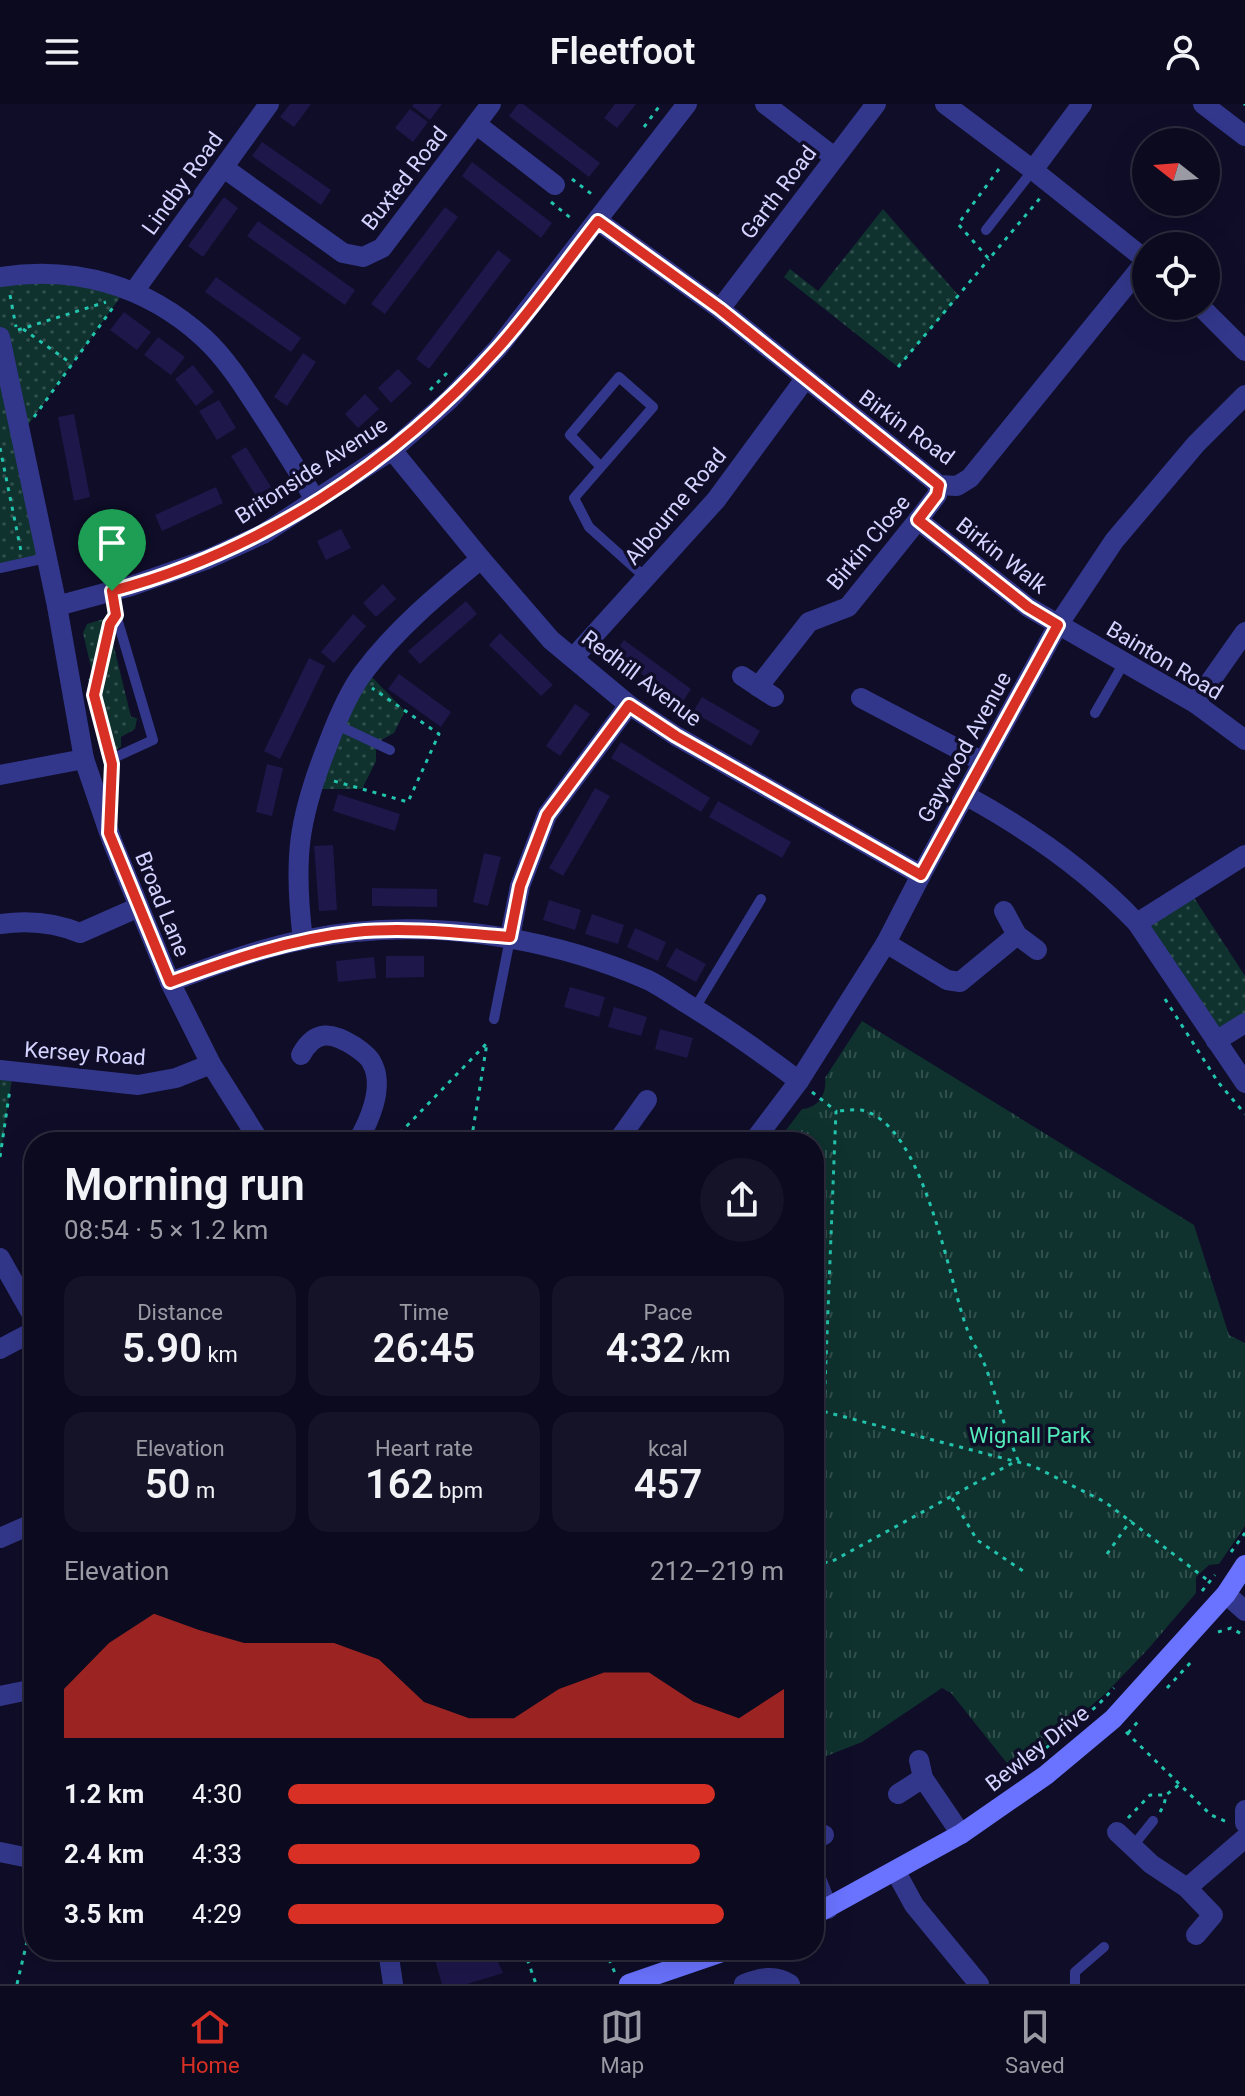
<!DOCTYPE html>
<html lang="en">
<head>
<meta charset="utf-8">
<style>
  body { margin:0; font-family:Roboto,sans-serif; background:#141327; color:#f1f3f6; height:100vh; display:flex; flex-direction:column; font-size:30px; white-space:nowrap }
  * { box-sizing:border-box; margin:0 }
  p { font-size:26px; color:#9a9aa4 }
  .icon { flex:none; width:44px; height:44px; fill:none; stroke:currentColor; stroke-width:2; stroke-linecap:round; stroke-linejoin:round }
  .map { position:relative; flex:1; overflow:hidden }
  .drawer { position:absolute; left:24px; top:1028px; width:800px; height:828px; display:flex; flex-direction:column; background:#0b0a1e; border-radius:32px; box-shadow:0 8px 32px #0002,0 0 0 2px #2b2b3c }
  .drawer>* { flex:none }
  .needle { width:52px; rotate:287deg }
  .fabs { position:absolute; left:1132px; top:24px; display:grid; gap:16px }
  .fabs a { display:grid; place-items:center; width:88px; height:88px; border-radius:50%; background:#0b0a1e; box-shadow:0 8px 32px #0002,0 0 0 2px #2b2b3c; font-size:40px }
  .pin { position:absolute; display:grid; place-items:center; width:68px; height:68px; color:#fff; margin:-82px -34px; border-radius:50% 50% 50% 0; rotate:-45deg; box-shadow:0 0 8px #0007 }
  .pin .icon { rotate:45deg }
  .round { display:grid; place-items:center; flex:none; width:84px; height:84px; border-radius:42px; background:#141327 }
  .summary { display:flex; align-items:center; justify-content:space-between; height:136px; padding:0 40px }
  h1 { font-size:44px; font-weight:600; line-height:60px }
  .figures { display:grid; grid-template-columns:repeat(3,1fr); gap:12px; height:136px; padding:8px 40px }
  .figures div { display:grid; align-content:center; border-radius:20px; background:#141327; text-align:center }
  .figures b { font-size:40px; font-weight:600 }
  .figures small { font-size:22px; font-weight:400 }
  .figures p { font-size:22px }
  .chart { height:224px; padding:16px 40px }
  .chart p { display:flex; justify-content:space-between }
  .chart svg { width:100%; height:144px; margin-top:8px; fill:#d93025; opacity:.7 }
  ul { padding:0 40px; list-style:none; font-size:26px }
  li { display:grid; grid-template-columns:128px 96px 1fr; align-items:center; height:60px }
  li i { height:20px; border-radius:10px; background:#d93025 }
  header { display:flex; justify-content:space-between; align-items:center; height:104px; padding:0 40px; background:#0b0a1e; font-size:36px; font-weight:600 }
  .tab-bar { display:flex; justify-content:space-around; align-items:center; height:112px; border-top:2px solid #2b2b3c; background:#0b0a1e; font-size:22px; color:#9a9aa4 }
  .tab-bar a { display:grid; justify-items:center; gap:4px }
  .tab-bar .current { color:#d93025 }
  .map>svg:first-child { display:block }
</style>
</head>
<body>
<header><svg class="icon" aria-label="menu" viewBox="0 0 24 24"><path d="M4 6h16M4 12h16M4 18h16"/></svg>Fleetfoot<svg class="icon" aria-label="person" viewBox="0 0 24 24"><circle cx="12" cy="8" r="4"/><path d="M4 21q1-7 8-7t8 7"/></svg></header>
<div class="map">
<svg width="1245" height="1880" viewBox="0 0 1245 1880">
  <defs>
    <pattern id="grass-dots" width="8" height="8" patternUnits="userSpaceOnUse" patternTransform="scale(2)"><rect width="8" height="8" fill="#0f322e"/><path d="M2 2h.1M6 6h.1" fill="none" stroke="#314f4d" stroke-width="1.8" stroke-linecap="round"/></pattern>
    <pattern id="park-tufts" width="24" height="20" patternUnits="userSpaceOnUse" patternTransform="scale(2)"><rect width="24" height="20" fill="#0f322e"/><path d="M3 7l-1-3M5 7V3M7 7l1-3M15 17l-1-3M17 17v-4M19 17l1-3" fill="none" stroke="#314f4d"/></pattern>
  </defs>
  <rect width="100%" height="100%" fill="#0f0d28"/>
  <!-- grass -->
  <g fill="url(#grass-dots)">
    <polygon points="883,105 959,192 898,263 784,173 790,165 818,187"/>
    <polygon points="0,173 127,184 20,332 46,454 0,464"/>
    <polygon points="107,514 131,613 137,614 135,625 121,633 121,643 111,649 83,529 87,520"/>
    <polygon points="365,566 405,607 394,629 376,639 376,657 362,685 310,685"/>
    <polygon points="1189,786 1245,872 1245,919 1216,937 1137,819"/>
    <polygon points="0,966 13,968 0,1053"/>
  </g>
  <!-- park -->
  <path fill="url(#park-tufts)" d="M862 917 1194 1121 1229 1231 1245 1239V1422L1219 1460 1209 1461 1196 1473V1489L1149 1544 1106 1589 1014 1668 951 1589 942 1584 862 1638 814 1657V1038H777L802 1005C819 1004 827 989 825 974Z"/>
  <!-- building -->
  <g fill="#1d174a">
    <polygon points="290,0 311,0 294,23 280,13"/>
    <polygon points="414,0 442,0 430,16 412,2"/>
    <polygon points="518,0 523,0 600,59 589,73 509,12"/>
    <polygon points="615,0 636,0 617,24 604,14"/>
    <polygon points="410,5 428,18 413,38 395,24"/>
    <polygon points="262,38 331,86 321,101 252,52"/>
    <polygon points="472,58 552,119 541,134 462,72"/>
    <polygon points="224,93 238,104 203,153 188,142"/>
    <polygon points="445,103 458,113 385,210 371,200"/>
    <polygon points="258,117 355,186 345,201 247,132"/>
    <polygon points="498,146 511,156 429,265 416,255"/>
    <polygon points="216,173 301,234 291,248 205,188"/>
    <polygon points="124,208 151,228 137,246 110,226"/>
    <polygon points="158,233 185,253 171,271 144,251"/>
    <polygon points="303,249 316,258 287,302 274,293"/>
    <polygon points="193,261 214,288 196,302 175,275"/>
    <polygon points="398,265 412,279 391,299 378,284"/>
    <polygon points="365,290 379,305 358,324 345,310"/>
    <polygon points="219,296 236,324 217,336 199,307"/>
    <polygon points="74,310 90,393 74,397 58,313"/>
    <polygon points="246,343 271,383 256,392 231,352"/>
    <polygon points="216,383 223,399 162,427 155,411"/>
    <polygon points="341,425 351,444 326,456 317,437"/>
    <polygon points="383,480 396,495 376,513 363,499"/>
    <polygon points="466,497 477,510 420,560 408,547"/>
    <polygon points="353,510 366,522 334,559 321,548"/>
    <polygon points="500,529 553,581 541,592 489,541"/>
    <polygon points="624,536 691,585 681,600 614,549"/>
    <polygon points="309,554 325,562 280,655 264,647"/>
    <polygon points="399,570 451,608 441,623 388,585"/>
    <polygon points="702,593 760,627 751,642 693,608"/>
    <polygon points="575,600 590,610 560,652 546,642"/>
    <polygon points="621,638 710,694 701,708 611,654"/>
    <polygon points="267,660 283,664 272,712 256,708"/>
    <polygon points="595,684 610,692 563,772 549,764"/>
    <polygon points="338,690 400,710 395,727 333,707"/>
    <polygon points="718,697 791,738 782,754 709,713"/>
    <polygon points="333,741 337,806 319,807 314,742"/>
    <polygon points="484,749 501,753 488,802 473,798"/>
    <polygon points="372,784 437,785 437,803 372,802"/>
    <polygon points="549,796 581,806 575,826 543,816"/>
    <polygon points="592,810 624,821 618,840 585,830"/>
    <polygon points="635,824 666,838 658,857 627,843"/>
    <polygon points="676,844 706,860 696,878 666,862"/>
    <polygon points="386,852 424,852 424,873 386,874"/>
    <polygon points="374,853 376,874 338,878 336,857"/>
    <polygon points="570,883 605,893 599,913 564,903"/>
    <polygon points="614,903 647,913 641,932 608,923"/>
    <polygon points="660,925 693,934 687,954 655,945"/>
    <polygon points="493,1847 503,1869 467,1880 442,1880 435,1856 459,1849 462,1856"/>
  </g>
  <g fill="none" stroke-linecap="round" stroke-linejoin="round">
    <!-- path -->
    <g stroke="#23c4ad" stroke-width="3" stroke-dasharray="4 6" stroke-linecap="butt">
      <polyline points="1244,0 1245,1"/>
      <polyline points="644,23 661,0"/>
      <polyline points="999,65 958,120 989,155 1041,93"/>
      <polyline points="572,75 594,92"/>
      <polyline points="551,98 573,116"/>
      <polyline points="10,191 16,223"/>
      <polyline points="23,225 72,260"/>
      <polyline points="18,226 106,198"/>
      <polyline points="898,263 989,155"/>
      <polyline points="430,286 450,266"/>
      <polyline points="34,313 114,202"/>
      <polyline points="0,344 21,447"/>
      <polyline points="90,575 108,645"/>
      <polyline points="95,588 107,533"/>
      <polyline points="334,677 408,698 439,630 372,584"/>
      <polyline points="1165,895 1218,978 1245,1010"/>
      <polyline points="812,988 836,1007 820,1406 819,1419 814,1427"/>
      <polyline points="427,1038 399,1030 487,939 471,1038"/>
      <polyline points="0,1053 10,985"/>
      <polyline points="814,1305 1033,1362 1105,1398 1210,1478"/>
      <polyline points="952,1394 977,1436 1023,1467"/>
      <polyline points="1231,1448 1245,1429"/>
      <polyline points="1107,1450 1131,1416"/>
      <path d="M814 1455 829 1459 1018 1356C1005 1326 997 1294 986 1264 981 1250 972 1239 967 1225 948 1174 924 1019 861 1006 853 1005 844 1007 836 1007"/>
      <polyline points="1202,1487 1215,1471"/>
      <polyline points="1218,1528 1231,1524 1245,1532"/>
      <polyline points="1167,1584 1192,1557"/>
      <polyline points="1126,1628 1211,1711 1227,1718"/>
      <polyline points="1128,1629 1141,1614"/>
      <polyline points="1023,1663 1098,1601 1114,1584"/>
      <polyline points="1160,1708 1164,1701 1166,1691 1180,1680"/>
      <polyline points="1128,1714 1150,1691 1166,1691"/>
      <polyline points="524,1846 536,1880"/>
      <polyline points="605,1846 615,1869"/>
      <polyline points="17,1880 34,1808"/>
    </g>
    <!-- lane -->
    <g stroke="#33378b" stroke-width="10">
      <polyline points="986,126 1033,66"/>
      <polyline points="601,363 570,331 619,273 653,303 574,394 589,423 646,474"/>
      <polyline points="0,464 46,454"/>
      <polyline points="112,487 116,511 153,636 118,652"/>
      <polyline points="1095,609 1125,557"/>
      <polyline points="335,620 390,646"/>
      <polyline points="695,904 761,795"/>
      <polyline points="494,915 510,835"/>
      <polyline points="1133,1742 1153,1717"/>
      <polyline points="1075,1880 1075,1868 1104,1843"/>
    </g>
    <!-- street -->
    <g stroke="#33378b" stroke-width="20">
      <polyline points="765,0 834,53"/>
      <polyline points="945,0 1033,66 1146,156"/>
      <polyline points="1203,0 1245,32"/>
      <polyline points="476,20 555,81"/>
      <polyline points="224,64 343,149 363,153 382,144 491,0"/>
      <polyline points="1033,66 1082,0"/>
      <polyline points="598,117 720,205 939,381 957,382 970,374 1146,157"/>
      <path d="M0 173C76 161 147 182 204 234 231 259 250 293 270 323 285 347 301 371 315 396"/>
      <polyline points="135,186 269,0"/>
      <polyline points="1200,202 1245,247"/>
      <polyline points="720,205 876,0"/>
      <polyline points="0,233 57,502 84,655 112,737 170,878 211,960 260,1038"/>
      <polyline points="392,346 481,455 551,536 629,601 676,632 921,771"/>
      <polyline points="918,416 1028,503 1195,599 1245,636"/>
      <polyline points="57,502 131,482 208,455 263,430 392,346 449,296 498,244 687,0"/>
      <polyline points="573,554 716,396 805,275"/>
      <polyline points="742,572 774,593"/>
      <polyline points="758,583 809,518 848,503 918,416 937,391 939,381"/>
      <polyline points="861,594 983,658"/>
      <polyline points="1195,599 1245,528"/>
      <polyline points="0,671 84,655"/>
      <path d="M965 691C1029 726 1087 766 1137 819L1245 979"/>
      <polyline points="1004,807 1017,831 1037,846"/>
      <polyline points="1137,819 1245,751"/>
      <path d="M0 820C28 816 54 818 80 829L139 803"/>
      <polyline points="510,833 520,782 547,711 629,601"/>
      <path d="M303 836C293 755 298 715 328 640 337 616 348 589 363 569 396 525 438 490 481 455"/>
      <polyline points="886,839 947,876 960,878 1017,831"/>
      <path d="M170 878C213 862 257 845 303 836 417 812 541 830 648 876 660 882 672 890 684 898 724 922 762 949 799 977"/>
      <polyline points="1216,937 1245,919"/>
      <path d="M301 951C315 925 332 928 354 942 360 946 369 952 372 959 385 983 369 1018 357 1038"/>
      <polyline points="0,966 138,981 176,974 211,960"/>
      <polyline points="617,1038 647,996"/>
      <polyline points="753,1038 799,977 886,839 921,771 1058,521 1114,437 1196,340 1245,291"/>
      <polyline points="0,1154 34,1214"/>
      <polyline points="0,1245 34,1227"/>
      <polyline points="0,1434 34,1419"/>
      <polyline points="1226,1490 1245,1507"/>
      <polyline points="0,1592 34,1585"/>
      <polyline points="919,1656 923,1674 961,1730"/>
      <polyline points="898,1690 923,1674"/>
      <polyline points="1245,1706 1245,1719"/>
      <polyline points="1117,1728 1151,1760 1187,1784 1213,1811 1196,1831"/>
      <polyline points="814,1735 824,1731"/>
      <polyline points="0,1748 34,1755"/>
      <polyline points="896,1768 914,1801 979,1880"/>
      <polyline points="814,1770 828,1805"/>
      <polyline points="1187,1784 1245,1734"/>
      <polyline points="388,1846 393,1880"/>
      <path d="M744 1880C760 1874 775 1870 790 1880"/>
    </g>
    <!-- secondary -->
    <g stroke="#6a73ff" stroke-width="20">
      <polyline points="814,1811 961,1730 1046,1671 1113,1615 1226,1490 1245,1461"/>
      <polyline points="629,1880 728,1846"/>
    </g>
  </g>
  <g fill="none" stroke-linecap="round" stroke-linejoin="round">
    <!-- route casing -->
    <g stroke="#fff" stroke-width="16">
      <path id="route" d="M598 117 720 205 939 381 937 391 918 416 1028 503 1058 521 921 771 676 632 629 601 547 711 520 782 510 833C459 829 406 823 355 828 291 835 230 856 170 878L109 729 112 660 94 591 110 520 116 511 112 487C260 448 395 359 497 245 533 205 565 159 598 117Z"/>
    </g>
    <!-- route -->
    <use href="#route" stroke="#d93025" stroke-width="10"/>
  </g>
  <g text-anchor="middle" stroke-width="7" stroke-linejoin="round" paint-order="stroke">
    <!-- street labels -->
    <g font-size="22" fill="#d5d3ff" stroke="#0f0d28">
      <text transform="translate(404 74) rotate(-52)" y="8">Buxted Road</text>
      <text transform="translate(182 79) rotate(-54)" y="8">Lindby Road</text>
      <text transform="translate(778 88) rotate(-53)" y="8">Garth Road</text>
      <text transform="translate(907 323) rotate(36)" y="8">Birkin Road</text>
      <text transform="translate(311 366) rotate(-33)" y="8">Britonside Avenue</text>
      <text transform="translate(675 402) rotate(-50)" y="8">Albourne Road</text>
      <text transform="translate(868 438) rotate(-50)" y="8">Birkin Close</text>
      <text transform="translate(1002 451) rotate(38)" y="8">Birkin Walk</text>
      <text transform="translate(1165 556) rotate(31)" y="8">Bainton Road</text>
      <text transform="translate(642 574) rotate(37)" y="8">Redhill Avenue</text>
      <text transform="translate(964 643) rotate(-61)" y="8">Gaywood Avenue</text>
      <text transform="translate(163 800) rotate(68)" y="8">Broad Lane</text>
      <text transform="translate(85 949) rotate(4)" y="8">Kersey Road</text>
      <text transform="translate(1037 1644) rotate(-38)" y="8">Bewley Drive</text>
    </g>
    <!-- park labels -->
    <g font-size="22" fill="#53ebb9" stroke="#0f0d28">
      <text x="1030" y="1339">Wignall Park</text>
    </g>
  </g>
</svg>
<div class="fabs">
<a><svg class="needle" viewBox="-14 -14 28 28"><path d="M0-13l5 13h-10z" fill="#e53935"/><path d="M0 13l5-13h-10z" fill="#9a9aa4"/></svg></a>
<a><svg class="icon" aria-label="locate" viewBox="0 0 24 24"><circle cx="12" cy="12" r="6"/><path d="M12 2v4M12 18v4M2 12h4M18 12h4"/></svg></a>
</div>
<div class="pin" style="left:112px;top:487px;background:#1e9e55"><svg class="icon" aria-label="arrive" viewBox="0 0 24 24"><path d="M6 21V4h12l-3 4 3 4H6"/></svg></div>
<section class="drawer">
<div class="summary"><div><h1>Morning run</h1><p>08:54 · 5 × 1.2 km</p></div><a class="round"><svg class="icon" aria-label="share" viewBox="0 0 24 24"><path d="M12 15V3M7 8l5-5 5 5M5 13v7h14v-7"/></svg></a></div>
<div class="figures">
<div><p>Distance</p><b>5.90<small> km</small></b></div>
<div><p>Time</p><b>26:45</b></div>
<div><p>Pace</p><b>4:32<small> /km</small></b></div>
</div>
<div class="figures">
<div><p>Elevation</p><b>50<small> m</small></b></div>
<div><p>Heart rate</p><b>162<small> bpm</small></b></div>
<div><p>kcal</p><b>457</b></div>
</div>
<div class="chart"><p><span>Elevation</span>212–219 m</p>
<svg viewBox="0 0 160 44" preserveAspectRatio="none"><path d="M0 44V29L10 15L20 6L30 11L40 15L50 15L60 15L70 20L80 33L90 38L100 38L110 29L120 24L130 24L140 33L150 38L160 29V44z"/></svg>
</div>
<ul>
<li><b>1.2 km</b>4:30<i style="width:86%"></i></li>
<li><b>2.4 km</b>4:33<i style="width:83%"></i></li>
<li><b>3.5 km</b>4:29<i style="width:88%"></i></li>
</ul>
</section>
</div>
<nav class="tab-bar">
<a class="current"><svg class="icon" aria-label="home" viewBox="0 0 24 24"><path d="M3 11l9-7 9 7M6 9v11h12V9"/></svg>Home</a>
<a><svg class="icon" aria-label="map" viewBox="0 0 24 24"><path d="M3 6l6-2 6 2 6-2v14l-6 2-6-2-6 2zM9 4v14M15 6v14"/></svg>Map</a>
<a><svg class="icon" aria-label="saved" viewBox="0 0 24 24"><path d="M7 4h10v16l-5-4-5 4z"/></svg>Saved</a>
</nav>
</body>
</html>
